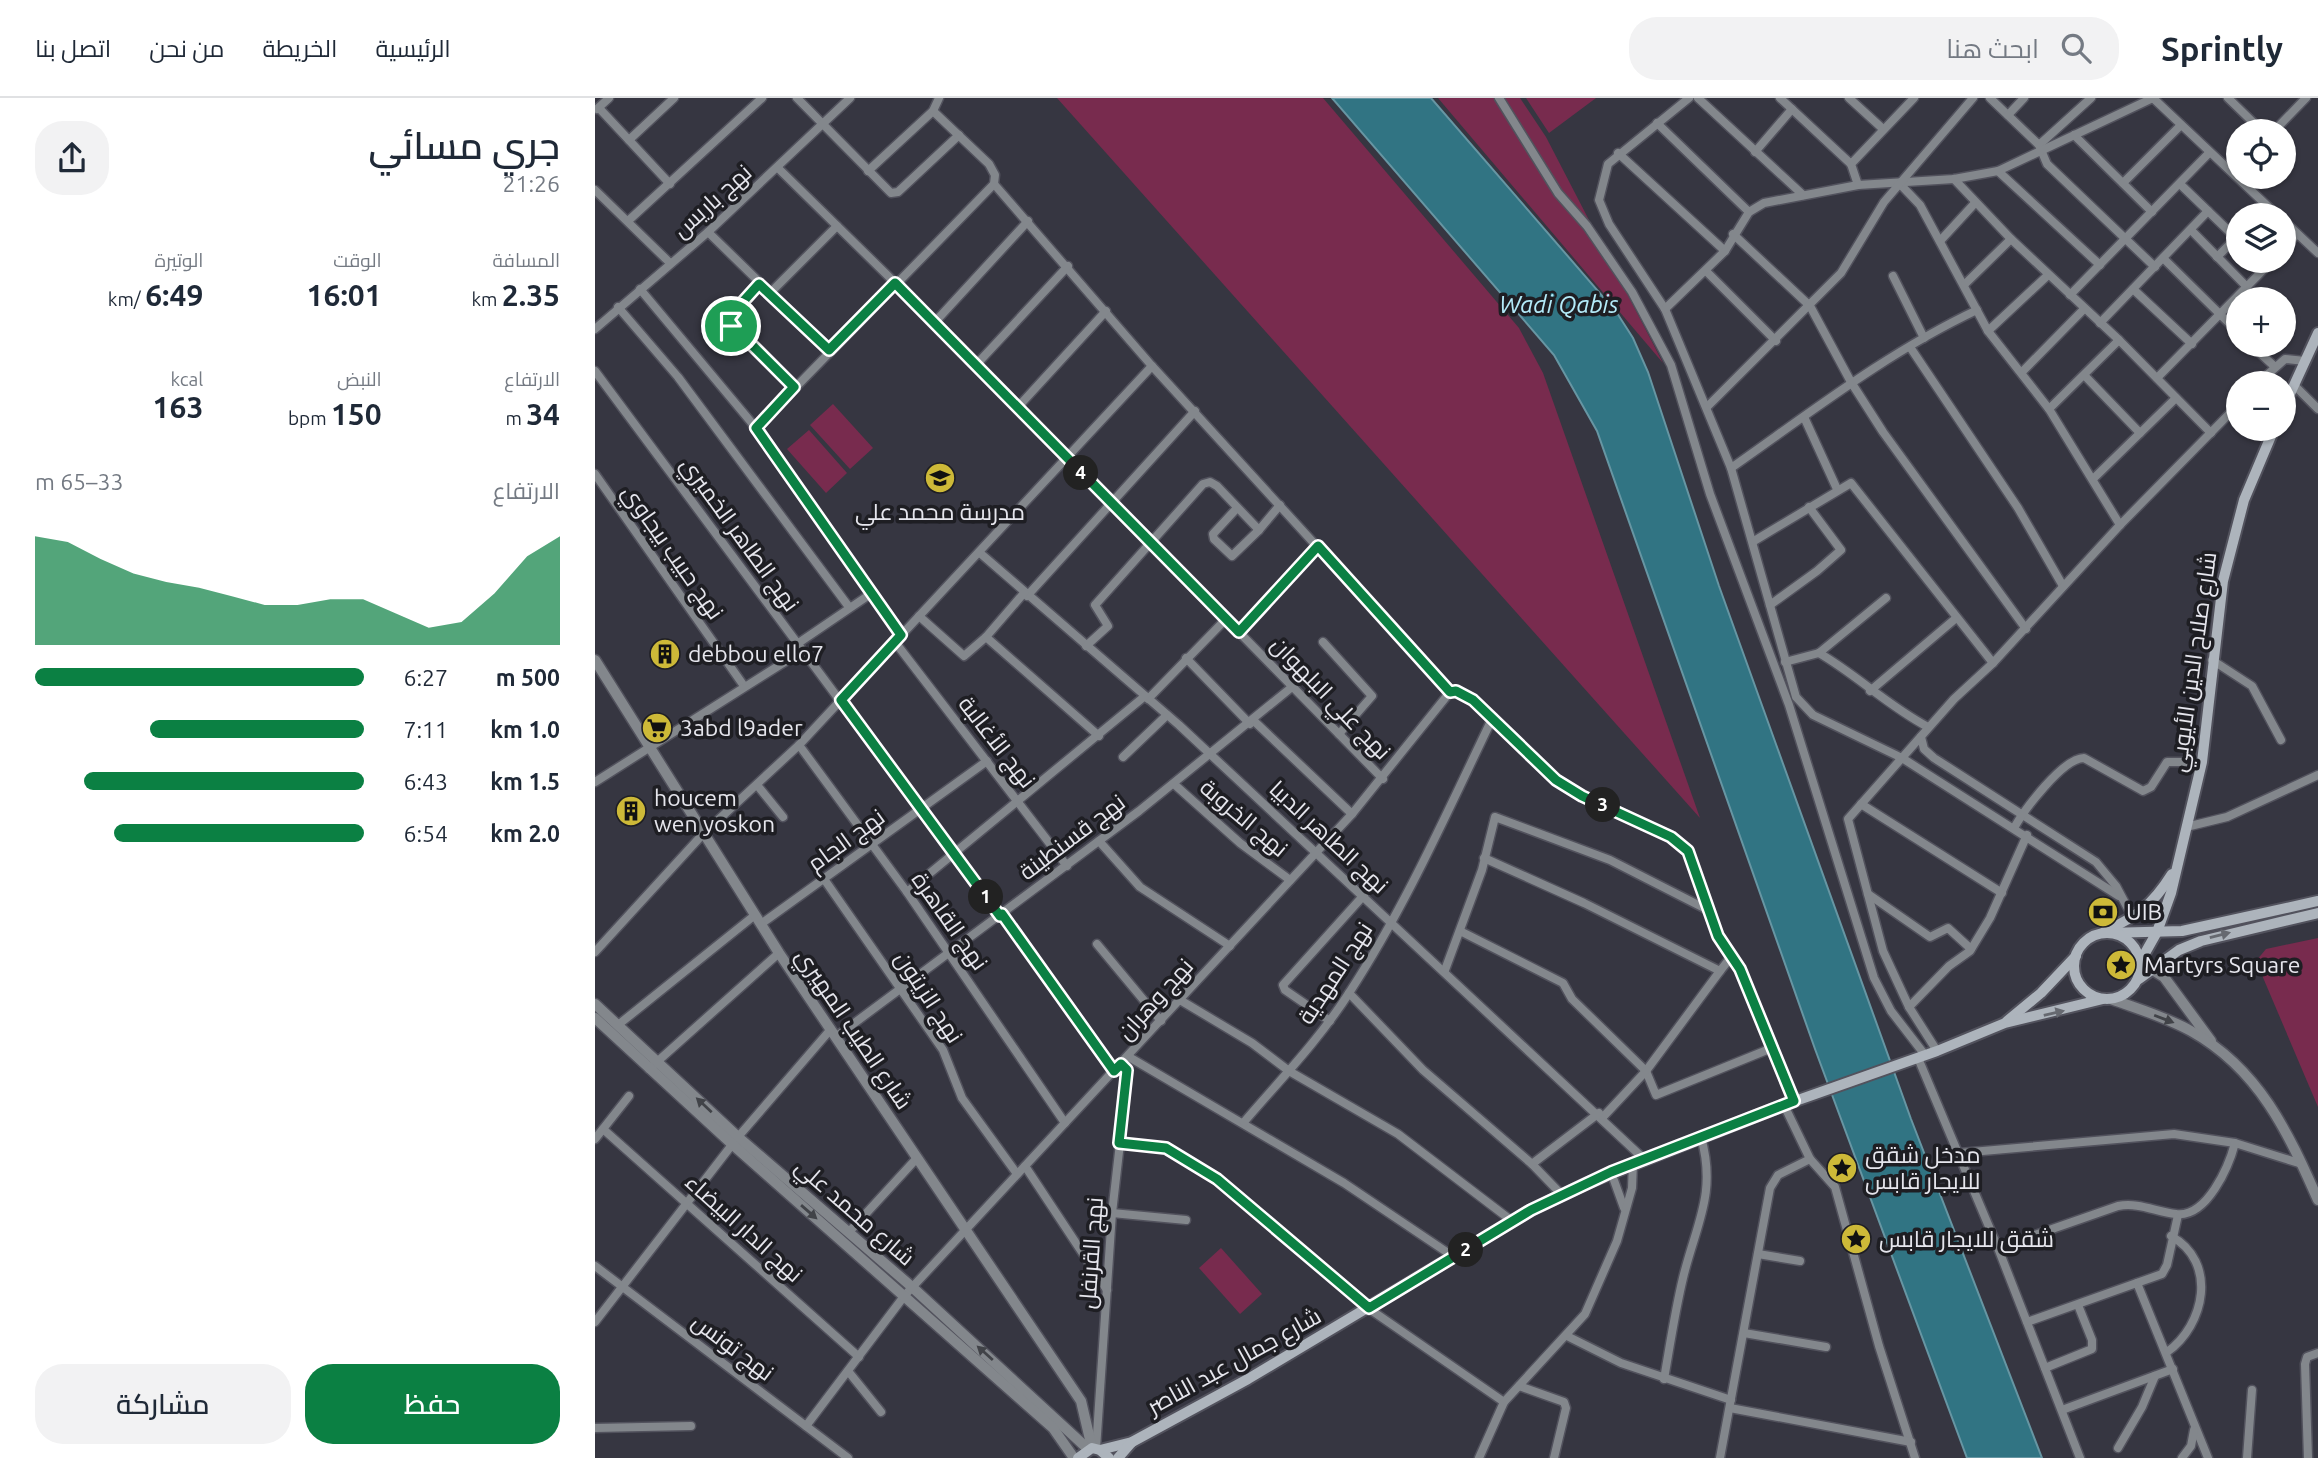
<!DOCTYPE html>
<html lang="ar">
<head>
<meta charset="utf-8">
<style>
  body { margin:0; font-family:Ubuntu,Cairo,sans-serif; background:#f2f2f3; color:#1f2937; direction:rtl; height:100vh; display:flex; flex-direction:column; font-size:26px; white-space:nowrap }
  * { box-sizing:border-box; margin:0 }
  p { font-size:23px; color:#747a83 }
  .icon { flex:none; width:38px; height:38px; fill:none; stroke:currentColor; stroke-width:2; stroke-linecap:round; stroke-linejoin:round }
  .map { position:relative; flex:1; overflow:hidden; direction:ltr }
  .details { display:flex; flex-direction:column; background:#fff; width:595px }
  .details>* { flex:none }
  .buttons { position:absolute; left:1631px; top:21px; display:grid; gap:14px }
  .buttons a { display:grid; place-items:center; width:70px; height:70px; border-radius:50%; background:#fff; box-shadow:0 2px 5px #0004; font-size:35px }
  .pin { position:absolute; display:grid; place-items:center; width:60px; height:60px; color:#fff; margin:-30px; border:4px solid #fff; border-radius:50%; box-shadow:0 2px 7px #0007 }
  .km { position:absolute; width:35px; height:35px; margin:-18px; border-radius:50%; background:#222; color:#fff; font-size:19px; line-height:35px; text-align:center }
  .round { display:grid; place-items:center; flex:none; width:74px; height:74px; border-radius:28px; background:#f2f2f3 }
  .headline { display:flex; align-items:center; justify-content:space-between; height:119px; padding:0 35px }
  h1 { font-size:38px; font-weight:600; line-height:52px }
  .figures { display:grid; grid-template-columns:repeat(3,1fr); gap:10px; height:119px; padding:7px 35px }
  .figures div { display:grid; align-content:center }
  .figures b { font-size:30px; font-weight:600 }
  .figures small { font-size:19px; font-weight:400 }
  .figures p { font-size:19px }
  .chart { height:196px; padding:14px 35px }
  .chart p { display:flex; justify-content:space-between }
  .chart svg { width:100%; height:126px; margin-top:7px; fill:#0b8043; opacity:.7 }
  .primary-button { display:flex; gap:14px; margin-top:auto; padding:14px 35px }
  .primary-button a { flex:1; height:80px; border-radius:28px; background:#0b8043; color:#fff; font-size:28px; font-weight:600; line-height:80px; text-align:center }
  .primary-button a+a { background:#f2f2f3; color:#1f2937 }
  ul { padding:0 35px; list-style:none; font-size:23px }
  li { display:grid; grid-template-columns:112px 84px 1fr; align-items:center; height:52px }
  li i { height:18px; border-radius:9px; background:#0b8043 }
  header { display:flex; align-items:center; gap:42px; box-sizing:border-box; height:98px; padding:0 35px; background:#fff; border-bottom:2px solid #e0e1e3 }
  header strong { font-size:33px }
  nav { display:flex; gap:38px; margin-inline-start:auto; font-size:24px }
  .search { width:490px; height:63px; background:#f2f2f3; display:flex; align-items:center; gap:18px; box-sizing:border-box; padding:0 24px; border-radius:28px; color:#747a83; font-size:26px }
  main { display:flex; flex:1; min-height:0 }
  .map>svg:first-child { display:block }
</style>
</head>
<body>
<header>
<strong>Sprintly</strong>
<div class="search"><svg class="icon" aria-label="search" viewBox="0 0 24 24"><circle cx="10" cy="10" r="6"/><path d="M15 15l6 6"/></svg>ابحث هنا</div>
<nav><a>الرئيسية</a><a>الخريطة</a><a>من نحن</a><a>اتصل بنا</a></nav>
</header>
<main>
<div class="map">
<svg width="1723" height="1360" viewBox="0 0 1723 1360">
  <rect width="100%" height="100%" fill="#363641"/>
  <!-- green -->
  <g fill="#782b4e">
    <polygon points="462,0 728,0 924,230 948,275 1105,720"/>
    <polygon points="843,0 925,0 951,39 1068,265"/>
    <polygon points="931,0 1001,0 954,35"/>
    <polygon points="238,306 278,350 255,371 215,327"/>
    <polygon points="214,332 252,375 231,395 192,351"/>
    <polygon points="1723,840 1723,1009 1661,863 1671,851"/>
    <polygon points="626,1150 667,1196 645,1216 604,1170"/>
  </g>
  <!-- water -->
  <polygon fill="#317483" stroke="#6796a3" stroke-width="2" points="737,0 836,0 1022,215 1038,240 1053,274 1124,488 1316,1021 1447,1360 1372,1360 1220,951 1002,333 959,257"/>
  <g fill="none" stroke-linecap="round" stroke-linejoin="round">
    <!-- minor casing -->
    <g stroke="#52525d" stroke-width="11">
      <g id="minor">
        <polyline points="202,0 296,95 303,94 364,37"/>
        <polyline points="904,0 963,95 992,128 1037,194 1076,267 1115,396 1194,607 1279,880 1296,913 1330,957"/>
        <polyline points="1094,0 1013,66 1004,102 1014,126 1070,211 1136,370 1201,599 1218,617 1307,660 1524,798"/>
        <polyline points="1103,0 1208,97"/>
        <polyline points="1185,0 1256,66"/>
        <polyline points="1254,0 1288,31"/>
        <polyline points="1395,0 1444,47 1452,66 1560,169"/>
        <polyline points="1558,0 1682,117"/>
        <polyline points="1633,0 1667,33"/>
        <polyline points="4,10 75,86"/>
        <polyline points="2,11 14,0"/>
        <polyline points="1413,17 1429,0"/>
        <polyline points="1062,25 1154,114"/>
        <polyline points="1679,33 1711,0"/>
        <polyline points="1479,37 1557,114"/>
        <polyline points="34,42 79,0"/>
        <polyline points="1444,47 1496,0"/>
        <polyline points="1160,54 1197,11"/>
        <polyline points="1023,55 1130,153"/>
        <polyline points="183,70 340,224 788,681"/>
        <polyline points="273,73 338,13 344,0"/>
        <polyline points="1403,73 1505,167"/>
        <polyline points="1359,81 1416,141 1524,242 1616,335"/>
        <polyline points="1304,85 1325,107 1393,233 1454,311 1525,427"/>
        <polyline points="1528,85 1586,27"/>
        <polyline points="399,86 557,268 855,594 861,593 878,602 961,682 987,698 1076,739 1093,753 1123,838 1145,871 1199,1003"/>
        <polyline points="1585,86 1641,140"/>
        <polyline points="1263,87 1256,66 1319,0"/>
        <polyline points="0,92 75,165"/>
        <polyline points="1664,117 1673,109"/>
        <polyline points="33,123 167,0"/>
        <polyline points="1689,123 1723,155"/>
        <polyline points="1596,132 1652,189"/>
        <polyline points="113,134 234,252"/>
        <polyline points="1138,136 1215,208 1256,284 1288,334 1431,531"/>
        <polyline points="1345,143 1380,105"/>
        <polyline points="1689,150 1702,136"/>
        <polyline points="1622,159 1643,138"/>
        <polyline points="1568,160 1643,234"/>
        <polyline points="1111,173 1181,243"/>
        <polyline points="1298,178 1329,240"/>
        <polyline points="164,186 135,218 134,224 199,289"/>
        <polyline points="1370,186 1416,141"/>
        <polyline points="45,191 161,330 306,537"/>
        <polyline points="1538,191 1597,246"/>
        <polyline points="175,195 242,128"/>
        <polyline points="1475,197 1614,55"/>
        <polyline points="23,209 83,279 254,509"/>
        <polyline points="1070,211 1130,153 1154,114 1169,105 1263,87 1359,81 1403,73 1558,0"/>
        <polyline points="340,224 433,123"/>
        <polyline points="1505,225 1613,113"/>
        <polyline points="0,231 113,134 255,0"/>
        <polyline points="1393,233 1453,177"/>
        <polyline points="1656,247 1679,268"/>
        <polyline points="1315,249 1423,410 1468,488"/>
        <polyline points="380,268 473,168"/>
        <polyline points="0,273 405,818"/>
        <polyline points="1427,274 1489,211"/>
        <polyline points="1490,278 1545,335"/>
        <polyline points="1562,280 1677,163"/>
        <polyline points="1663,285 1690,261 1710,263"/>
        <polyline points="1699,287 1723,311"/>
        <polyline points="1112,309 1246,175 1289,104 1378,0"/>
        <polyline points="422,310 511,213"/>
        <polyline points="1454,311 1524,242"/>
        <polyline points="1209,319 1242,391"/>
        <polyline points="161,330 399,86 400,77 394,66 338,13"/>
        <path d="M1136 370C1216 314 1293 254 1382 212"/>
        <polyline points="0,376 149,588"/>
        <polyline points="1498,381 1581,300"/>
        <polyline points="642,410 618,436 619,441 637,458 664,432"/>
        <polyline points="1159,443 1256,385 1398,565"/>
        <polyline points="385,455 584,627 1049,1061"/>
        <polyline points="432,498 600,313"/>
        <polyline points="1175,507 1222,473 1246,452 1214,409"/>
        <polyline points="324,518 369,558 391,539 429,495"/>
        <polyline points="644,534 723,448"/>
        <polyline points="391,539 504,638"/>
        <polyline points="300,544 472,768"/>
        <polyline points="728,544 777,598 744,636"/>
        <polyline points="202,546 277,495"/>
        <polyline points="491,548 513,528 500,507 608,386 615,384 622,388 664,432 685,407"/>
        <path d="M1224 555C1262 577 1293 608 1333 629"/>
        <polyline points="591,560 655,626"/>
        <polyline points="1617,562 1657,588 1686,642"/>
        <polyline points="1190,564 1224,555 1291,500"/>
        <polyline points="1275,593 1360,521"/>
        <polyline points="553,601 631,521"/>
        <polyline points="659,623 757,716"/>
        <polyline points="1326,639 1329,651 1339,660 1501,764 1521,788 1538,820"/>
        <polyline points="204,647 312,794 470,1025"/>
        <polyline points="528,659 572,617"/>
        <polyline points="0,684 207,553"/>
        <polyline points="579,686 645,745 695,782"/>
        <polyline points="162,687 188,719"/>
        <polyline points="1266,706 1407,795"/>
        <polyline points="1591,729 1632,719 1723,677"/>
        <path d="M1419 730C1429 712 1468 660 1489 660L1548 693 1556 689 1572 664H1607"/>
        <polyline points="504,743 545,789 635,848"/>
        <polyline points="889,760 989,805 1125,873 1136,859"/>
        <polyline points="229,781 348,952 367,1000 422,1076"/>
        <polyline points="312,794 550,598"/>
        <polyline points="1273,796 1335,839 1353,830 1376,851"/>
        <polyline points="407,816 519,973"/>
        <polyline points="166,826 392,663"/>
        <polyline points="865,833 968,885 977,901 1051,973 1061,997 1177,950"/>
        <polyline points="502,846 566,923"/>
        <polyline points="0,854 108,736 204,647 557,268"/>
        <polyline points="850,872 887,772 900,719 1015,762 1115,813"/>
        <polyline points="754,895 828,972 937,1066 967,1097"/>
        <polyline points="585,902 657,945 694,973 803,1036 917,1123"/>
        <polyline points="1314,909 1288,853 1253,721 1359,601 1398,565 1525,427 1643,307"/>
        <polyline points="735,923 690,892 688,887 769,797"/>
        <polyline points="23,927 160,817"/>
        <polyline points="242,938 544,713 697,589"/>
        <polyline points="1342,953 1314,909 1354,868 1375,853 1395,820 1432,737"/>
        <polyline points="534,959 749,1085 859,1159"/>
        <polyline points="1323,960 1403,1150 1485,1360"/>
        <polyline points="54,971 184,855"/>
        <polyline points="1008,1019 1051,973 1125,873"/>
        <path d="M649 1024C685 982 724 942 754 895 811 808 853 712 898 619"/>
        <polyline points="8,1031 264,1259"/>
        <polyline points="0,1041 34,998"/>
        <polyline points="524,1045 571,1050 622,1081 773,1210 909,1304"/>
        <polyline points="1365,1055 1579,1036 1640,1045 1707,1066"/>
        <polyline points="1215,1061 1240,1089 1284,1248 1320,1360"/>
        <polyline points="937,1066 1004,1015"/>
        <polyline points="430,1068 512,1192"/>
        <polyline points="1016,1074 1029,1110"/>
        <polyline points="517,1115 591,1122"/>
        <polyline points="254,1134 322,1060"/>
        <path d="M1403 1150 1523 1108C1544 1104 1561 1114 1581 1116 1612 1120 1634 1068 1640 1045"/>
        <polyline points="1163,1156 1205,1163"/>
        <polyline points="0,1168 253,1360"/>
        <polyline points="1542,1185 1613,1360"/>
        <polyline points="0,1224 143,1039 236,931"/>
        <polyline points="1432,1224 1567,1176 1572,1167 1583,1117"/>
        <polyline points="1149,1235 1231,1249"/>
        <polyline points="972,1238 1026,1265 1136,1302"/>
        <path d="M1572 1254C1610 1227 1623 1164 1576 1138"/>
        <polyline points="1450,1270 1497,1251 1497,1242 1483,1207"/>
        <polyline points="253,1273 286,1314"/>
        <path d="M1069 1281C1075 1247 1080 1213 1088 1180 1101 1126 1122 1096 1106 1039"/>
        <polyline points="924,1288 969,1304 971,1310 959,1360"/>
        <polyline points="1135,1310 1316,1344"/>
        <polyline points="1467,1312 1578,1271"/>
        <polyline points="211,1328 310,1197 757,716 855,594"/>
        <polyline points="0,1330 96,1328"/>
        <polyline points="1523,1350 1547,1309 1560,1278"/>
        <polyline points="501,1351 517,1115 533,975 526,966"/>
        <polyline points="884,1360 909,1304 990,1216 1022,1143 1037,1090 1038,1065"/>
        <polyline points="1125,1360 1175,1090 1183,1077 1215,1061 1189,1007"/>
        <polyline points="1587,1360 1596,1348 1599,1332"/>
        <polyline points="1652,1360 1657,1292"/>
        <polyline points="1713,1360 1710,1266 1712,1259 1723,1255"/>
      </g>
    </g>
    <!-- tertiary casing -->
    <g stroke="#52525d" stroke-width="13">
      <g id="tertiary">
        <polyline points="0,562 184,855 486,1303 497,1350"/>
        <polyline points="1545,864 1569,879 1616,943"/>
        <path d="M1516 901C1543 911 1571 919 1596 933 1664 971 1693 1034 1723 1102"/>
        <polyline points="0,906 143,1039 317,1189 493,1351"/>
        <polyline points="0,920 137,1046 458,1330 479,1360"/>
      </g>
    </g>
    <!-- secondary casing -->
    <g stroke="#52525d" stroke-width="14">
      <g id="secondary">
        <polyline points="1689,309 1723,235"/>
        <path d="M1509 834C1542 818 1557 808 1577 776"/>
        <polyline points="1512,835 1587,833 1723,803"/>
        <circle cx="1512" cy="868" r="33"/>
        <polyline points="1545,864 1562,834 1576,795 1607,664 1628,483 1649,402 1679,331"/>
        <polyline points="1544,881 1584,852 1606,843 1723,815"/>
        <polyline points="1412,923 1446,895 1481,858"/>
        <polyline points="505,1352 537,1344 653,1281 936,1112 990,1086 1189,1007 1342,953 1410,925 1508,901"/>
        <polyline points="483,1360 497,1350 505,1352 514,1360"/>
        <polyline points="523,1360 537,1344"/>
      </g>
    </g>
    <!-- minor -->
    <use href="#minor" stroke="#83878c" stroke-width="8"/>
    <!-- tertiary -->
    <use href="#tertiary" stroke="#83878c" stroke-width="10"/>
    <!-- secondary -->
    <use href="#secondary" stroke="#adb4bc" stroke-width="10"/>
  </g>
  <!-- one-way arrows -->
  <defs><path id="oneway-solid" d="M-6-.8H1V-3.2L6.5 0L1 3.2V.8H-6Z" transform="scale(1.75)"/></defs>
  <g fill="#666970">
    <use href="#oneway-solid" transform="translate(1625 837) rotate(-14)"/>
    <use href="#oneway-solid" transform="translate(1459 915) rotate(-13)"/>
  </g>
  <g fill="#414348">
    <use href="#oneway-solid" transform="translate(1569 921) rotate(21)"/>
    <use href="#oneway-solid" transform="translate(109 1007) rotate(-137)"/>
    <use href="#oneway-solid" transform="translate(214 1114) rotate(41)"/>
    <use href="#oneway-solid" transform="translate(390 1255) rotate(-138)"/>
  </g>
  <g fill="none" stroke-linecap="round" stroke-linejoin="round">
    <!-- route casing -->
    <g stroke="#fff" stroke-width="14">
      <polygon id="route" points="300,185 644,534 723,448 855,594 861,593 878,602 961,682 987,698 1076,739 1093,753 1123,838 1145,871 1199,1003 1016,1074 936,1112 774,1210 622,1081 571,1050 524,1045 532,972 526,966 519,973 407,816 405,818 246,602 306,537 161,330 199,289 134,224 135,218 164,186 234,252"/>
    </g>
    <!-- route -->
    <use href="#route" stroke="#0b8043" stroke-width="9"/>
  </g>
  <!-- icons -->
  <defs>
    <g id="school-disc" transform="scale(1.575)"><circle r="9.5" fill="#cdb938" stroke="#1e1e23"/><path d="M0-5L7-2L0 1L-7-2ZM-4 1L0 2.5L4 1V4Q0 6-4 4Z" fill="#111"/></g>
    <g id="building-disc" transform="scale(1.575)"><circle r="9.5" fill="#cdb938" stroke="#1e1e23"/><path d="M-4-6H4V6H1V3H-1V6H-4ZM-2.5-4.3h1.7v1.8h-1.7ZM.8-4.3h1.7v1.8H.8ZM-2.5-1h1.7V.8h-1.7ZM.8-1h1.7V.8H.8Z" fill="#111"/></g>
    <g id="supermarket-disc" transform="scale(1.575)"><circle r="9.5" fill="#cdb938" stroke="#1e1e23"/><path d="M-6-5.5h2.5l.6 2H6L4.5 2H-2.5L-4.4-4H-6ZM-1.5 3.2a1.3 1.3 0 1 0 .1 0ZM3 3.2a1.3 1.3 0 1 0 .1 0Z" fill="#111"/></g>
    <g id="bank-disc" transform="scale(1.575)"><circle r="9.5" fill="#cdb938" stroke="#1e1e23"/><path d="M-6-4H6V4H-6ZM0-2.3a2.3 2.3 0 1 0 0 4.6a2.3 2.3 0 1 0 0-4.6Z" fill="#111"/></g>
    <g id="sight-disc" transform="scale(1.575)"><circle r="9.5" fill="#cdb938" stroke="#1e1e23"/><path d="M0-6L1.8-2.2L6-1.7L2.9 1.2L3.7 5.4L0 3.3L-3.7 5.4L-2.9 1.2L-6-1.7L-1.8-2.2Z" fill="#111"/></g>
  </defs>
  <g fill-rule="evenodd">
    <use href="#school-disc" x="345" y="380"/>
    <use href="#building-disc" x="70" y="556"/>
    <use href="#supermarket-disc" x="62" y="630"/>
    <use href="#building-disc" x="36" y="713"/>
    <use href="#bank-disc" x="1508" y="814"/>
    <use href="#sight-disc" x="1526" y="867"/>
    <use href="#sight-disc" x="1247" y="1070"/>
    <use href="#sight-disc" x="1261" y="1141"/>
  </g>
  <g text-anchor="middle" stroke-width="7" stroke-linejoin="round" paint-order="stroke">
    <!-- street labels -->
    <g font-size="23" fill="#e6e6ed" stroke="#1e1e23">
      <text transform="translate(117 103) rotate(-42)" y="8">نهج باريس</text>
      <text transform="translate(145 436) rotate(54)" y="8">نهج الطاهر الخميري</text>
      <text transform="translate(78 454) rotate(55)" y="8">نهج حبيب بيجاوي</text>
      <text transform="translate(1598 564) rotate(-82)" y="8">شارع صلاح الدين الأيوبي</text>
      <text transform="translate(736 600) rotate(46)" y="8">نهج علي البلهوان</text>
      <text transform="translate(402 644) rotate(52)" y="8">نهج الأغالبة</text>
      <text transform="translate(649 720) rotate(40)" y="8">نهج الخروبة</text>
      <text transform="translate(477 739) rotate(-37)" y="8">نهج قسنطينة</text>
      <text transform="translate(734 739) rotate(43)" y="8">نهج الطاهر الدبيا</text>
      <text transform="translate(251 742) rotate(-36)" y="8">نهج الجام</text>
      <text transform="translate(355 823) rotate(55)" y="8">نهج القاهرة</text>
      <text transform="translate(740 875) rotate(-57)" y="8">نهج المهدية</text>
      <text transform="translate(334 899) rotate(57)" y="8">نهج الزيتون</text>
      <text transform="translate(560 901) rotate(-48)" y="8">نهج وهران</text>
      <text transform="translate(259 931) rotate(56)" y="8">شارع الطيب المهيري</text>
      <text transform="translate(260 1114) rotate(41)" y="8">شارع محمد علي</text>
      <text transform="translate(149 1130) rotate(42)" y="8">نهج الدار البيضاء</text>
      <text transform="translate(496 1155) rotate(-86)" y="8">نهج القرنفل</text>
      <text transform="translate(138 1249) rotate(37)" y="8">نهج تونس</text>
      <text transform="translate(639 1263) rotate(-29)" y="8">شارع جمال عبد الناصر</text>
    </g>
    <!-- poi labels -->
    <g font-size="23" fill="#e6e6ed" stroke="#1e1e23" text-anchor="start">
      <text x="345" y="422" text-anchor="middle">مدرسة محمد علي</text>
      <text x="93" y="564">debbou ello7</text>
      <text x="85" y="638">3abd l9ader</text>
      <text x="59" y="708">houcem<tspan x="59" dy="26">wen yoskon</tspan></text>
      <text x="1531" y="822">UIB</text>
      <text x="1549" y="875">Martyrs Square</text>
      <text x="1270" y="1065">مدخل شقق<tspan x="1270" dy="26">للايجار قابس</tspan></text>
      <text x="1284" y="1149">شقق للايجار قابس</text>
    </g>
    <!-- water labels -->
    <g font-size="24" font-style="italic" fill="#b4ebf9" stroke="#1e1e23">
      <text x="964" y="215">Wadi Qabis</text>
    </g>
  </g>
</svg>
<div class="buttons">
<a><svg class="icon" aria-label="locate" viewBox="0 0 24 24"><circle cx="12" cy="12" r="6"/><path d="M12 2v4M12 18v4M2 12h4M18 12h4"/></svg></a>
<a><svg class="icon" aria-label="layers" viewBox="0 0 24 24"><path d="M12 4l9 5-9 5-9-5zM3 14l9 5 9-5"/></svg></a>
<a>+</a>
<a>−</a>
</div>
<div class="pin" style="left:136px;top:228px;background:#1e9e55"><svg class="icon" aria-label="arrive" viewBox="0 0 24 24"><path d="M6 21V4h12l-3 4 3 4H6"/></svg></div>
<b class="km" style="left:391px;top:799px">1</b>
<b class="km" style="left:871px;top:1152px">2</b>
<b class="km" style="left:1008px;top:707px">3</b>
<b class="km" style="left:486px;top:375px">4</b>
</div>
<section class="details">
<div class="headline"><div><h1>جري مسائي</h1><p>21:26</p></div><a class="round"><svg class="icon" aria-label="share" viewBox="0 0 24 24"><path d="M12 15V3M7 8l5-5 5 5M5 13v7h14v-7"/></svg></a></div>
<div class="figures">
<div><p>المسافة</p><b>2.35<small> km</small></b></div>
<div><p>الوقت</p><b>16:01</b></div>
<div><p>الوتيرة</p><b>6:49<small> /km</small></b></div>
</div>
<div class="figures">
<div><p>الارتفاع</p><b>34<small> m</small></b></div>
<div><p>النبض</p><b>150<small> bpm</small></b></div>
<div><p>kcal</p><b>163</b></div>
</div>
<div class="chart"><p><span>الارتفاع</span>33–65 m</p>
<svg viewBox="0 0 160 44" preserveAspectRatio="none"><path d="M0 44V6L10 8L20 14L30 19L40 22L50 24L60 27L70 30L80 30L90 28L100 28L110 33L120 38L130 36L140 26L150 13L160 6V44z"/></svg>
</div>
<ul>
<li><b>500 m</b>6:27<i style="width:100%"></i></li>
<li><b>1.0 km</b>7:11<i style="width:65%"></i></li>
<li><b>1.5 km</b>6:43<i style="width:85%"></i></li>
<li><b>2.0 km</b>6:54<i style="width:76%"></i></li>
</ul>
<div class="primary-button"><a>حفظ</a><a>مشاركة</a></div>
</section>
</main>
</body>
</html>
